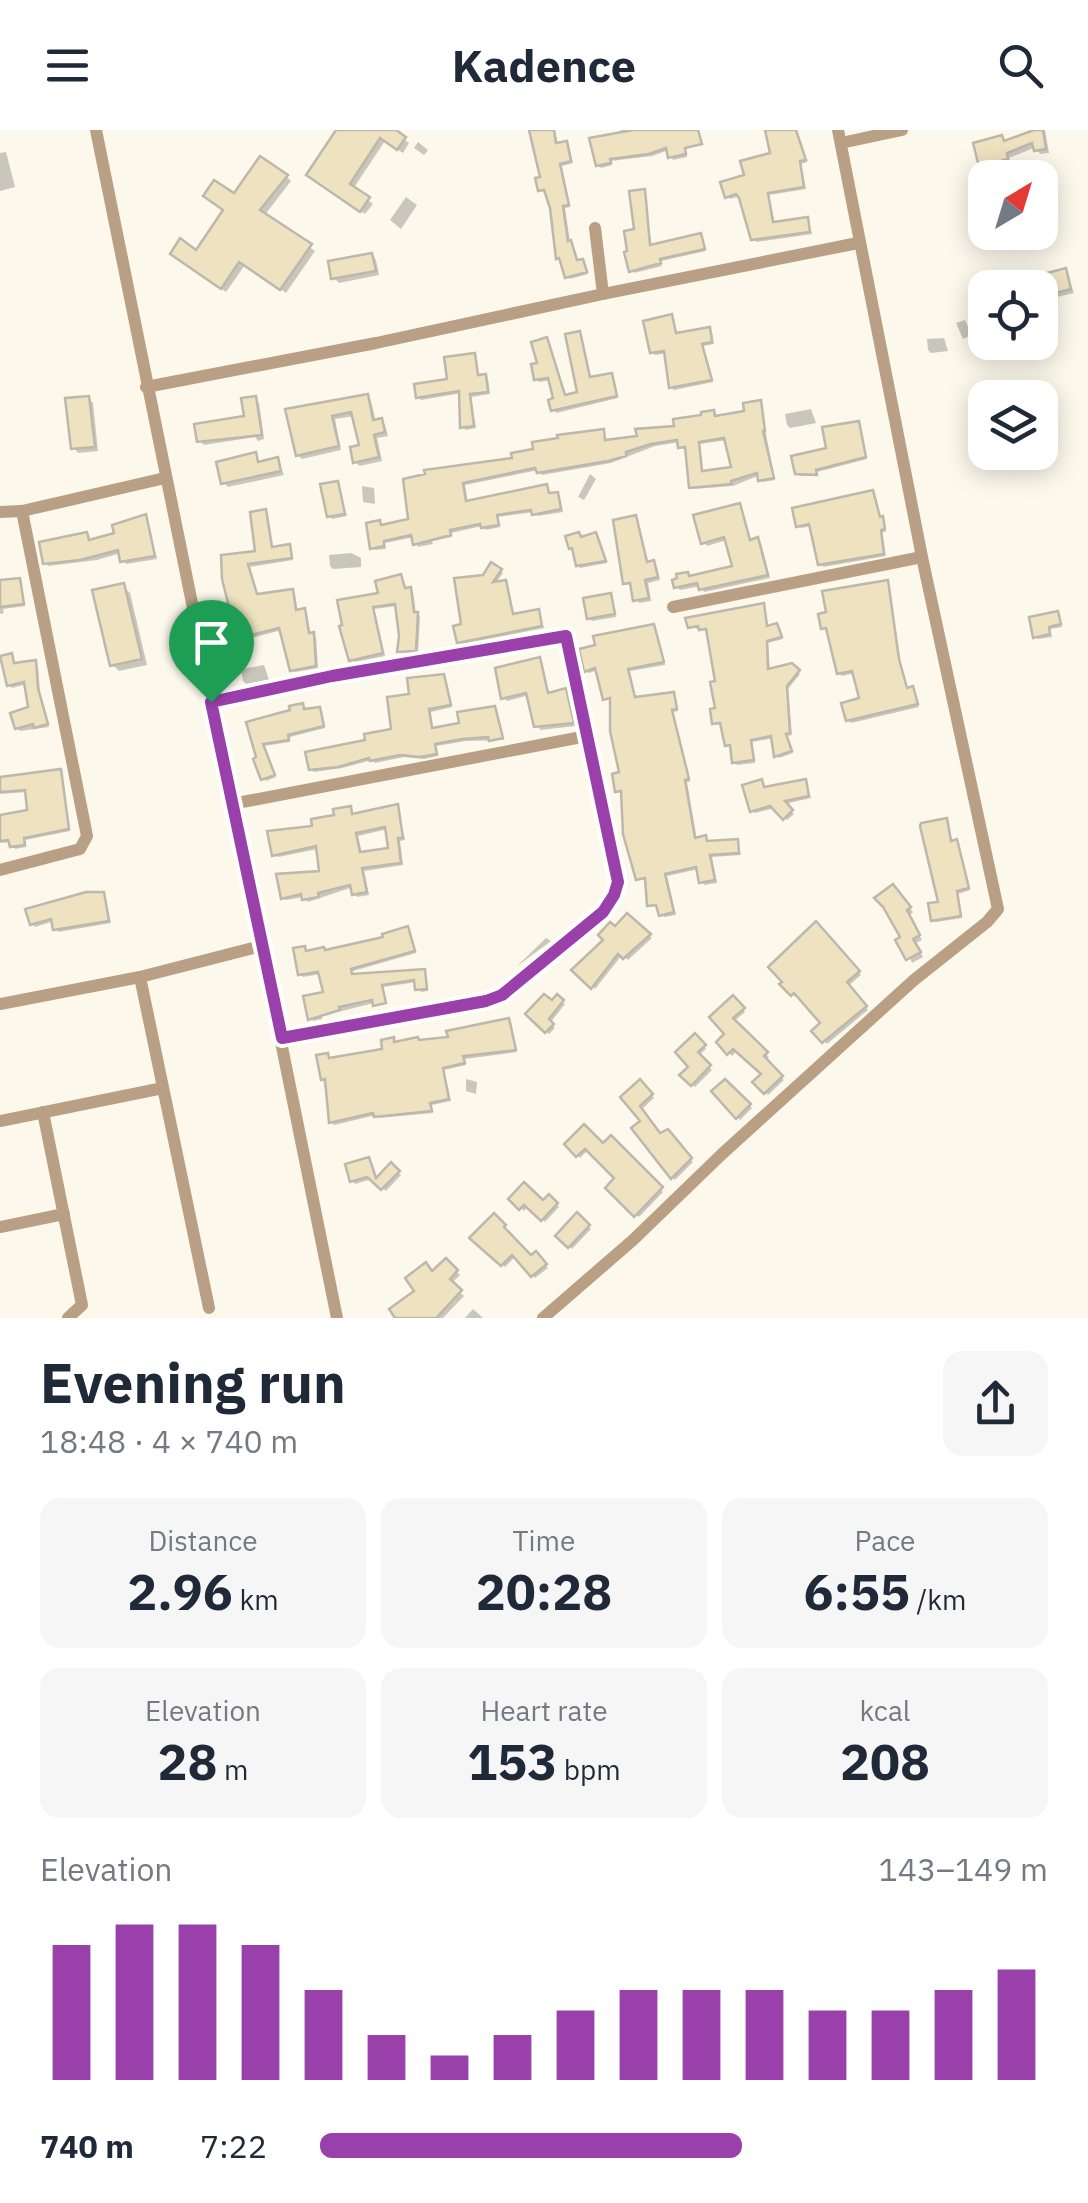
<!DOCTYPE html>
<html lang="en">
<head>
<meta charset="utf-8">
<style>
  body { margin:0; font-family:"IBM Plex Sans",sans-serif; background:#f6f6f7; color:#1f2937; height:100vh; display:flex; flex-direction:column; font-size:38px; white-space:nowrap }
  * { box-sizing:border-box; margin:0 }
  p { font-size:32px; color:#747a83 }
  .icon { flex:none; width:55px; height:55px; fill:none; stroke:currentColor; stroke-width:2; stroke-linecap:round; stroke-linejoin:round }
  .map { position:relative; height:1188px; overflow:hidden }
  .sheet { display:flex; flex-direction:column; background:#fff; flex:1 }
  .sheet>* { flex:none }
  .needle { width:65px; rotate:38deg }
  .fabs { position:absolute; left:968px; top:30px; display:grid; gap:20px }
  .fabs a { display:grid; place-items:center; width:90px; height:90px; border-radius:20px; background:#fff; box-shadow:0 5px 25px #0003; font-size:50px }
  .pin { position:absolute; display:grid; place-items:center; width:85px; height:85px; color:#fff; margin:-102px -42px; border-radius:50% 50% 50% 0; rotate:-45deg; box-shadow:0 0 10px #0007 }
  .pin .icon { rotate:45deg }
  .round { display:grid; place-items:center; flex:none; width:105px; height:105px; border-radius:20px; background:#f6f6f7 }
  .summary { display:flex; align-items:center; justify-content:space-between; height:170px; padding:0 40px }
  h1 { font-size:55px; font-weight:700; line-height:75px }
  .stats { display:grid; grid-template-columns:repeat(3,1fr); gap:15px; height:170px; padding:10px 40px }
  .stats div { display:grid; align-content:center; border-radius:20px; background:#f6f6f7; text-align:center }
  .stats b { font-size:50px; font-weight:700 }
  .stats small { font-size:28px; font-weight:400 }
  .stats p { font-size:28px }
  .chart { height:280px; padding:20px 40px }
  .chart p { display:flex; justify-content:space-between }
  .chart svg { width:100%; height:180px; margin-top:10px; stroke:#9940ab; stroke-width:6 }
  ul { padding:0 40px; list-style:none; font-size:32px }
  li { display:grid; grid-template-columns:160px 120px 1fr; align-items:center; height:75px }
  li i { height:25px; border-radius:12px; background:#9940ab }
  header { display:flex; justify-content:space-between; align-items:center; height:130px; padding:0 40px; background:#fff; font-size:45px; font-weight:700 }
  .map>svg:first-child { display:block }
</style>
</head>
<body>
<header><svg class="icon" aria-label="menu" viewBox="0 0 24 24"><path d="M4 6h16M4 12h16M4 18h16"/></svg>Kadence<svg class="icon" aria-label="search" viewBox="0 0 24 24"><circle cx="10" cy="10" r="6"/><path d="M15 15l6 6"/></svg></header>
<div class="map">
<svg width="1088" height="1188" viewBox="0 0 1088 1188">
  <rect width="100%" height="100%" fill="#fcf8eb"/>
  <!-- shadow -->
  <g fill="#0003" fill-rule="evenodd">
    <polygon points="364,0 391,0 409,13 403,23 385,11 353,59 373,74 365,84 314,49"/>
    <polygon points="534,0 555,0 558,16 566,14 569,16 573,33 562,36 570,77 565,78 570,112 578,133 585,134 588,144 570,149 567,146 552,78 547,62 540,60 543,49"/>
    <polygon points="621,0 682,0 687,27 673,30 669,20 652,26 611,31 612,35 601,38 598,35"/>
    <polygon points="774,0 797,0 807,32 801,34 806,59 769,65 775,94 807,90 812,104 756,112 741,66 730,69 727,66 773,24"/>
    <polygon points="1033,0 1045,0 1049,23 1040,24 1036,17 1009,28 1011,33 986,39 982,35 1006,13 1033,3"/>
    <polygon points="418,12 428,20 424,25 414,18"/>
    <polygon points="6,22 15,57 0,61 0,23"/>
    <polygon points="287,47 291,51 264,86 315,121 286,163 245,135 226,162 177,128 197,123 234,66"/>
    <polygon points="644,62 652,117 700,105 706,121 661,131 662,136 634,143 630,123"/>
    <polygon points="406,67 417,75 401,99 390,90"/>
    <polygon points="371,125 376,130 379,145 339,153 334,148"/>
    <polygon points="1065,141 1074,163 1040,171 1040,160"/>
    <polygon points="671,187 678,205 709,199 712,202 714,214 703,216 713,252 674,260 671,257 667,223 655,225 652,222"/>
    <polygon points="965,190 972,205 963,209 956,193"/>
    <polygon points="579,204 591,249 611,245 618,268 556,283 551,250 539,252 537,249 547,210 566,267 580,264"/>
    <polygon points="944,208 948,221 931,223 928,220 927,209"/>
    <polygon points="474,226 479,247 488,249 490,264 471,267 476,298 465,300 462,263 421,270 418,267 450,251"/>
    <polygon points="367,267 371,271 376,292 381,291 385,295 388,306 377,308 382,331 360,336 355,332 362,317 355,286 335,289 341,320 302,329 298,325 288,281"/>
    <polygon points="88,268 93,273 98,321 78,323 74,318"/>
    <polygon points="255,269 259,273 264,309 258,311 255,307 204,315 200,311 247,288"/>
    <path d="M760 273 775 350 763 352 760 345 733 356 694 359 688 319H683L680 312 655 316 611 333 542 345 538 340 465 355 468 373 546 357 551 366 560 367 563 382 538 386 534 382 498 387 500 397 486 400 482 396 451 403 452 407 432 411 433 414 418 417 414 407 385 413 386 419 375 420 373 418 383 397 411 391 406 351 514 330 603 302 607 313 677 298 714 283 717 288 746 283ZM727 310 735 339 703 343 700 314Z"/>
    <polygon points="811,279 816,293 790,298 787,295 785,284"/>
    <polygon points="858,293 867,329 817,342 818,346 800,346 797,343"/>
    <polygon points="255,325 261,334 277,330 284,345 228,357 224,353"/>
    <polygon points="590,344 596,349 584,370 578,367"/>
    <polygon points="337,354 347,386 332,389 329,386"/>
    <polygon points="362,356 374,358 375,374 363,372"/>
    <polygon points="872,363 886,402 882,402 886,426 823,437 812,396 801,398 798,395"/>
    <polygon points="740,375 752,412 758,410 761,413 770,448 704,462 701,456 680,460 677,457 691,448 735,438 727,410 707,416 703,412"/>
    <polygon points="265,382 273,419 289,417 293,430 249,437 259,467 293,462 295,465 298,482 307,484 310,505 316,507 318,538 295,542 292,540 282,500 236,512 233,509 236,495 224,449 258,423"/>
    <polygon points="145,386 157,429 126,434 121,423 97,430 48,436 45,432 86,405 90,412 117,405"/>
    <polygon points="635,388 649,434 657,437 660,450 648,453 651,471 639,473 633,456 625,453"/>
    <polygon points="579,404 598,408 607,433 580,438 571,418"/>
    <polygon points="351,423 361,428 361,437 333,439 330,436 329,425"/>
    <polygon points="500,441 503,443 495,454 505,452 508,455 514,486 539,482 544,498 462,514 459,512 464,496"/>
    <polygon points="400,447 406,460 413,462 416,484 420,487 418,523 399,521 401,506 397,476 374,479 385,526 355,532 342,497"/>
    <polygon points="19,450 25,476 3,479 4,483 0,484 0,462"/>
    <polygon points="887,453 901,534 908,560 915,562 919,577 851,593 848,590 862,570 855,543 842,546 839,543 829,500 824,497"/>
    <polygon points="123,456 130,463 147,535 119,541 112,534"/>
    <polygon points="610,466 616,487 592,491 589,488"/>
    <polygon points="763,475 769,498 777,495 783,509 768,513 770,541 791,536 800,544 788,559 792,605 787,606 793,623 779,628 774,608 752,612 755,633 737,635 732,617 727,615 723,595 714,593 718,580 717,553 708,501 690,497"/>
    <polygon points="1057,484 1062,497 1050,499 1052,507 1038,509 1036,507"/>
    <polygon points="653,497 665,535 630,541 636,570 674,565 676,568 678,581 673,582 690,652 687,652 697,710 737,711 741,725 712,727 717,753 704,755 699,739 667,746 676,785 664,787 660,777 650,775 648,750 639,749 623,663 618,661 622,644 613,570 605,568 598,540 589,543 586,540"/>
    <polygon points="11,526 15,535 35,533 38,536 40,562 49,597 20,601 17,598 31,579 27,554 12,558 9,555"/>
    <polygon points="539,530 550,565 565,561 568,565 576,596 540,600 529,565 507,571 503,567"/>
    <polygon points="264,535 269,550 246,554 243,551 241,539"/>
    <polygon points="443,547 452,577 431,582 433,601 462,595 495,578 504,610 466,611 436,616 438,626 424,629 404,627 375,633 372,630 342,638 314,642 311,639 394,600 412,566"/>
    <polygon points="302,575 305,582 320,579 325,598 290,607 290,612 264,616 276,647 266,651 250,594 293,582"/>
    <polygon points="60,642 70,701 25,710 26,717 15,719 11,712 0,713 0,687 30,682 27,662 0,664 0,651"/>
    <polygon points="761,652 765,660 805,652 811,668 784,674 794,684 787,690 775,678 755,683 752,681"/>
    <path d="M397 677 405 710 400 711 403 735 364 741 369 765 357 767 353 757 308 772 304 767 286 770 283 767 322 743 318 719 278 727 275 724 350 678 354 686ZM388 699 391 720 362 724 358 706Z"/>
    <polygon points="946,691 953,713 959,715 970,760 958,764 962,788 936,792 934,789 941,774"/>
    <polygon points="896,761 913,782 909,786 922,810 916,813 923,827 912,833 903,808"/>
    <polygon points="104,765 111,793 58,802 54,791 35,797 33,794"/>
    <polygon points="627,786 652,808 628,830 622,825 595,859 575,840"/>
    <polygon points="816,795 861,845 848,856 868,880 827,914 815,901 824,893 798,864 795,867 783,854"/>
    <polygon points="408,799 416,823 353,841 354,846 424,841 428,861 421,862 417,852 383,857 386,870 322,886 322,889 313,891 311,888 326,864 321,844 303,847 300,844 304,819 308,823 326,822 386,809"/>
    <polygon points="546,808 551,811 516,837"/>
    <polygon points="557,867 565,874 550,893 555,898 549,904 529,884 552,873"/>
    <polygon points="733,868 745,882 733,892 769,927 765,930 784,950 768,965 756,952 764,944 738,920 732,926 719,912 727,904"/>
    <polygon points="508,890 517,922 465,929 466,935 444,940 451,971 432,975 433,983 379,988 376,985 334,995 331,992 323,949 328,926 332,930 385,921 393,910 397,914 451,909"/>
    <polygon points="695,907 706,919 698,926 712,940 695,957 683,945 692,937"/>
    <polygon points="466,949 477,952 476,964 466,961"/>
    <polygon points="725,952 752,978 740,990 715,961"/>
    <polygon points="640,953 654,968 641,980 660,1006 666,1003 693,1032 675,1050 636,1000 644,991 623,968"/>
    <polygon points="611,1009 663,1062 639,1087 608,1058 618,1048 589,1019 580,1028 567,1014 603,1017"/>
    <polygon points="368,1029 377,1051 391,1036 401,1045 386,1061 372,1049 355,1054 353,1051"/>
    <polygon points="549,1067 559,1077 545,1092 528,1076 524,1081 512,1069 543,1073"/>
    <polygon points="494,1086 531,1128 536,1124 548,1138 535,1148 516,1126 505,1137 472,1108"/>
    <polygon points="577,1086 591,1099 572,1119 558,1106"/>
    <polygon points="446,1131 460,1145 451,1154 464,1166 443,1188 400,1188 393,1180 418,1161"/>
    <polygon points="473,1179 483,1188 465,1188"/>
  </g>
  <!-- building -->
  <g fill="#eee2c0" stroke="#bcb8ac" stroke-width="2.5" fill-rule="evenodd">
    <polygon points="336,0 396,0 406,7 397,20 380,8 350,54 370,67 360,82 306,45"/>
    <polygon points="529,0 554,0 556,13 567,11 571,31 560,34 569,75 563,76 568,111 571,110 577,130 583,129 587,142 565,148 559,128 556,129 550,78 544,60 538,61 535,48 540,47"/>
    <polygon points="633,0 698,0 702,14 685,18 686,24 668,28 666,18 649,24 610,29 611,33 596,36 589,8"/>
    <polygon points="765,0 796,0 806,30 800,31 804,57 768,63 773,92 808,87 810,102 751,110 739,68 736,64 725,68 720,52 744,45 740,31 770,23"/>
    <polygon points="1034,0 1043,0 1046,19 1034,21 1032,13 1007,23 1008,29 979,37 973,13 1002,5 1004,11"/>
    <polygon points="260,26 288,45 260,80 312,114 280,160 239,132 221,159 170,124 180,108 196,120 223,80 203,66 214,50 234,63"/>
    <polygon points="645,59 650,115 701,103 705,119 660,129 661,133 629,142 624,122 627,121 624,101 634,99 629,61"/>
    <polygon points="372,123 376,141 331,149 328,131"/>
    <polygon points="1066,138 1071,159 1041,167 1036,146"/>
    <polygon points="672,184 676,203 710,197 712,212 702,214 712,250 669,258 664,221 650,223 643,191"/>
    <polygon points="580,201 590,247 612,243 617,266 551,281 548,270 553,268 548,248 534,250 531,234 537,233 531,212 547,207 565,265 577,262 565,204"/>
    <polygon points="475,223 478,245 486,244 488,262 470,264 474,296 460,298 459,261 416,268 414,254 447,249 444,227"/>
    <polygon points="368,264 373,290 382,288 385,302 374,305 379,327 353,333 350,317 359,315 351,282 332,286 339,316 296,326 285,279"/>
    <polygon points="89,266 95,317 71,319 65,268"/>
    <polygon points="256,266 262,305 197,312 194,294 244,286 241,268"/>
    <path d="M761 270 765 301H763L774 348 758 351 757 343 731 351V354L689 358 685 317 678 318 677 310 651 314 626 322V326L608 331 537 343 535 338 463 353 466 371 547 354 549 363 558 362 561 379 532 385 531 380 497 385 499 395 481 398 480 394 450 400 451 405 413 415 411 405 384 411V416L370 419 366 393 380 390 381 395 408 389 403 349 425 344 424 340 512 328 511 323 533 319 532 312 558 308 557 305 565 304 604 299 605 310 637 306 635 299 674 296 673 289 701 285V282L714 280 715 286 744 281 743 273ZM724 308 731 337 702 341 699 312Z"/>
    <polygon points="859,291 866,327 816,340 817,345 795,344 791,326 826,318 822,297"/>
    <polygon points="256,322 258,332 278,327 281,341 221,354 216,332"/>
    <polygon points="338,351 345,384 327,387 320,354"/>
    <polygon points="873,360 880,387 883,386 885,399 881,400 884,424 818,435 809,394 796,397 792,378"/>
    <polygon points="740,373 750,410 758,407 768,445 699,460 697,453 674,458 672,450 677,448 676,444 688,442 689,446 732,436 724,407 701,414 693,385"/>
    <polygon points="266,379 272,417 290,414 292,428 248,434 257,464 293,459 296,480 305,478 309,503 314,502 316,536 290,541 279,498 231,510 227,494 233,493 222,449 221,425 255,421 250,382"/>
    <polygon points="146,384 155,426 120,432 118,420 80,430 43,434 39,412 87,402 89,410 114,403 112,395"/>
    <polygon points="636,385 647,432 654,430 658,447 645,450 649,468 633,471 630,453 623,454 613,390"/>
    <polygon points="579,402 581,407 596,402 606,431 576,436 572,418 569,419 565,406"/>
    <polygon points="491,432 502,439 493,452 506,450 513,484 539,479 542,496 457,513 453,496 461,494 454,448 483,445"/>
    <polygon points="401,444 405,458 411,457 414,482 418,482 416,521 397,522 399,506 395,474 373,477 383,523 349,531 339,496 342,495 337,470 378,463 375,451"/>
    <polygon points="20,448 24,474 0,477 0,450"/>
    <polygon points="888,450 899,529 907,558 913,556 918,574 846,591 841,573 859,568 852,541 837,544 826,498 821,499 818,484 826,482 822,461"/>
    <polygon points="124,453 142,529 110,536 92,460"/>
    <polygon points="611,463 615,484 587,489 583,468"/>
    <polygon points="764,473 767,496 777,493 782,507 767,511 768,539 792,533 800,540 787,556 790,603 786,604 792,621 774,627 771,606 751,610 754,630 732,633 730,615 725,616 720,593 712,594 710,579 715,578 710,552 715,551 706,499 699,500 698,496 688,498 685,488"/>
    <polygon points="1058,481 1061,494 1049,497 1050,504 1033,508 1029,487"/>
    <polygon points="654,494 664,532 628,539 635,567 674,562 677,579 672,580 689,649 685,650 695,708 706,705 707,711 738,709 739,723 710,725 715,750 699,753 696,737 665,744 674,782 659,786 656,775 647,776 645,748 636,750 623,704 621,661 615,662 612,644 619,642 610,601 610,568 603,570 595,538 584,542 579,519 595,515 593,506"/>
    <polygon points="12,523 14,533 36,530 38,558 48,594 34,598 33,594 15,599 10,583 28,577 24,552 7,556 0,526"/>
    <polygon points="540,527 548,563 566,558 574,593 534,597 526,563 501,569 495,538"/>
    <polygon points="444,544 451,575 429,579 432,598 459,593 457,582 495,576 503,608 489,611 488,607 462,609 435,614 437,624 420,627 400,625 370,631 369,628 338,637 309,640 305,622 365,610 364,604 391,599 387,567 409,564 407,548"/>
    <polygon points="303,573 304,579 320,577 324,596 288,605 289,610 263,614 275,645 261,650 253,629 256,627 246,592 290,580 289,576"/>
    <polygon points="61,639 69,699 24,708 25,715 10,717 8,710 0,711 0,685 27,680 25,660 0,662 0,647"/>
    <polygon points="762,649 764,657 806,649 809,666 785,671 793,680 783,690 770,676 750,682 742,655"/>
    <path d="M398 674 403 708H398L401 733 362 738 367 762 352 765 350 755 318 763 319 767 302 770 301 764 281 769 276 744 319 741 316 716 272 726 267 701 312 696 311 689 334 685 333 679 351 676 352 684ZM385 697 388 718 360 722 356 703Z"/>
    <polygon points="947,688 951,711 957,709 969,758 957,761 961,786 931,791 928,773 938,772 920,696 921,693"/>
    <polygon points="893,754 911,777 907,780 920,805 913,809 921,822 906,830 895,810 900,807 883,777 874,768"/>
    <polygon points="86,762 104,762 109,791 53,800 51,789 30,795 25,779"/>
    <polygon points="627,783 651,804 623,829 618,824 591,859 571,840 603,810 598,805 610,792 615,796"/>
    <polygon points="816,791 860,841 847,852 867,876 822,913 811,901 820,893 794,863 791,866 779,854 782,852 768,837"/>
    <polygon points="408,796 415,821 351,839 352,844 425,839 427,859 415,860 414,850 382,855 386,873 373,876 372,870 339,877 340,880 308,890 303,866 323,862 318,842 298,845 293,818 305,816 306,821 324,817 325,820 383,807 382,804"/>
    <polygon points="544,864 552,870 557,864 564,870 549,889 554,894 545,903 525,884"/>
    <polygon points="733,865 745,878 733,888 768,922 764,926 783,946 764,964 752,952 761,944 733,919 727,925 716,912 724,904 709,887"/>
    <polygon points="509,888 516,920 463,926 465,933 443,938 449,969 430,973 432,981 374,987 373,983 329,993 325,949 321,950 316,925 328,923 329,928 382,919 381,910 394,907 394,912 418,907 419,910 448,907 446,901"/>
    <polygon points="695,903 706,915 698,922 711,935 691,956 679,945 688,937 675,922"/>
    <polygon points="640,949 653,964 640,976 660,1003 668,999 692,1028 671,1049 631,998 640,991 620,967"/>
    <polygon points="725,949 751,974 736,989 711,961"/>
    <polygon points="584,994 603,1013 611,1005 663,1057 634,1087 605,1058 614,1048 585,1019 576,1027 564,1014"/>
    <polygon points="369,1027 376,1048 391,1032 400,1041 381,1060 367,1047 350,1052 345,1034"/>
    <polygon points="524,1052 543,1070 549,1064 558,1073 541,1091 524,1075 519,1080 508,1069"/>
    <polygon points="577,1082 590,1095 568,1118 555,1106"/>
    <polygon points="494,1083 506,1095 504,1097 531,1125 536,1121 547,1134 531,1147 512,1125 501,1136 469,1108"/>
    <polygon points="446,1128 458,1140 450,1149 462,1160 436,1188 395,1188 389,1179 414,1161 405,1148 426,1132 432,1141"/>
  </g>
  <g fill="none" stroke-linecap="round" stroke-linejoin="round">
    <!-- minor -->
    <g stroke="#b99f84" stroke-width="12">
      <polyline points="96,0 337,1188"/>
      <polyline points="841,13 902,0"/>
      <polyline points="595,98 603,164"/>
      <polyline points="146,257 376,213 603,164 858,113"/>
      <polyline points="0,382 22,381 165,348"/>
      <polyline points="673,477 922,427"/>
      <polyline points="211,572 332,546 566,506 618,752 611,772 502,865 486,871 282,908"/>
      <polyline points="232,674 587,606"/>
      <polyline points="0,740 80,719 87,706 22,381"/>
      <polyline points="140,847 209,1178"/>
      <polyline points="0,874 140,847 261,816"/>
      <polyline points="43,982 82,1175 68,1188"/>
      <polyline points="0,991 163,958"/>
      <polyline points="0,1097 64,1084"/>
      <polyline points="543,1188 633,1110 722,1024 914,850 987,792 998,779 922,427 838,0"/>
    </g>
  </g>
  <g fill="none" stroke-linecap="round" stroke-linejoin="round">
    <!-- route casing -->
    <g stroke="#fff" stroke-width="20">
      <polygon id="route" points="566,506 618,752 614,765 603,782 502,865 486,871 282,908 211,572 332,546"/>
    </g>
    <!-- route -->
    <use href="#route" stroke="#9940ab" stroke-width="12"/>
  </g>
</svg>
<div class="fabs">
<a><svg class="needle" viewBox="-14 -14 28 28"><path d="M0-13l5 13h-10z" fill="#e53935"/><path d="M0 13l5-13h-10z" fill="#747a83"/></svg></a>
<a><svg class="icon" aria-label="locate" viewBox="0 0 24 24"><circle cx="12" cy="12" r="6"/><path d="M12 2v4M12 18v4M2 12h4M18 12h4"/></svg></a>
<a><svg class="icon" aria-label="layers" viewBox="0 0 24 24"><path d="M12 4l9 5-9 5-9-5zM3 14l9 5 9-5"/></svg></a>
</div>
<div class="pin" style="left:211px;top:572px;background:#1e9e55"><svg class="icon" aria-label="arrive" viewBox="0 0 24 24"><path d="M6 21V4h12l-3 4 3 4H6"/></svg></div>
</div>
<section class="sheet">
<div class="summary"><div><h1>Evening run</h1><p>18:48 · 4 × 740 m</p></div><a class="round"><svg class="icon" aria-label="share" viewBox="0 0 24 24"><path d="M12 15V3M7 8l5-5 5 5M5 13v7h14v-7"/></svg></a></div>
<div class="stats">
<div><p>Distance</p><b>2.96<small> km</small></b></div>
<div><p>Time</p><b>20:28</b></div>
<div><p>Pace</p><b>6:55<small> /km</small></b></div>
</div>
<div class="stats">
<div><p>Elevation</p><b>28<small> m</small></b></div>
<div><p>Heart rate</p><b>153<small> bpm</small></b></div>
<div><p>kcal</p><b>208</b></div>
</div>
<div class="chart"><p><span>Elevation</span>143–149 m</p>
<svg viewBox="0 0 160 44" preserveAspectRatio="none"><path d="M5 44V11M15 44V6M25 44V6M35 44V11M45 44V22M55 44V33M65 44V38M75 44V33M85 44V27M95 44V22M105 44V22M115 44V22M125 44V27M135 44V27M145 44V22M155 44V17"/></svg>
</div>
<ul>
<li><b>740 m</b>7:22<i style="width:58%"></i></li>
</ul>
</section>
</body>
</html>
